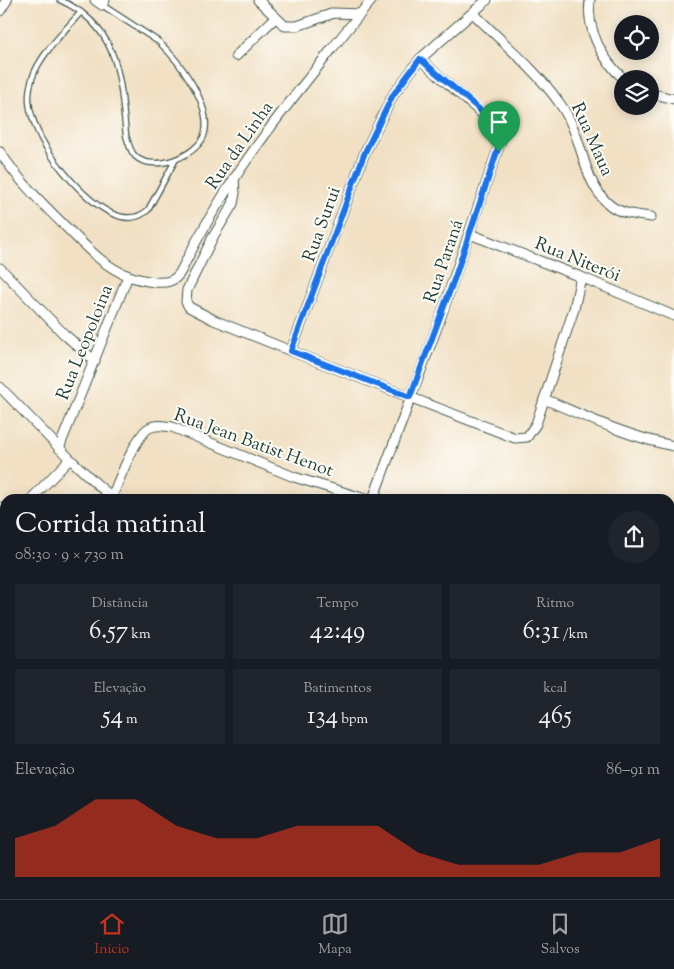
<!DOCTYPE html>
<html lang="pt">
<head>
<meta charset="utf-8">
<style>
  body { margin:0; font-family:"Sorts Mill Goudy",serif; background:#20242c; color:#f1f3f6; height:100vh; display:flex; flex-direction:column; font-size:19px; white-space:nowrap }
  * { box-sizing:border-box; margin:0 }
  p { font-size:16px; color:#9ea1a6 }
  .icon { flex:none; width:28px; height:28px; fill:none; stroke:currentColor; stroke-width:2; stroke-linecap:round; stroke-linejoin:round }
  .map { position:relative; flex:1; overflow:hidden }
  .details { position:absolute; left:0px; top:494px; width:675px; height:406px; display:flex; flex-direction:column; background:#171b24; border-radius:15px 15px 0 0; box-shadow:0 2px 12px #0003 }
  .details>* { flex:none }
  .tools { position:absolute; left:614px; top:15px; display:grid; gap:10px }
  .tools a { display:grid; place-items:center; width:45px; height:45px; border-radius:50%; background:#171b24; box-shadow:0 2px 12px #0003; font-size:25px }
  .pin { position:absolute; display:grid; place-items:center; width:42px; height:42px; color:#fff; margin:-51px -21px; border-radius:50% 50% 50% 0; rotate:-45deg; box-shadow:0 0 5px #0007 }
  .pin .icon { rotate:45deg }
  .round { display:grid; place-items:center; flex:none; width:52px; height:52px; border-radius:26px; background:#20242c }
  .head { display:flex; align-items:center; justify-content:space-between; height:85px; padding:0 15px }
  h1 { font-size:28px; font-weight:600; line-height:38px }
  .stats { display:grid; grid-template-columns:repeat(3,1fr); gap:8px; height:85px; padding:5px 15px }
  .stats div { display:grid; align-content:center; border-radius:0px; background:#20242c; text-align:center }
  .stats b { font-size:25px; font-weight:600 }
  .stats small { font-size:14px; font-weight:400 }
  .stats p { font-size:14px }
  .chart { height:140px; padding:10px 15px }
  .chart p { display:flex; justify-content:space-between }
  .chart svg { width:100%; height:90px; margin-top:5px; fill:#c8321e; opacity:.7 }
  .tab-bar { display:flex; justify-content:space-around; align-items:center; height:70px; border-top:1px solid #363941; background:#171b24; font-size:14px; color:#9ea1a6 }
  .tab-bar a { display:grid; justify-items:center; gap:2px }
  .tab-bar .current { color:#c8321e }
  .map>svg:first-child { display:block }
</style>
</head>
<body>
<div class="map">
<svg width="674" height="899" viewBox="0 0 674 899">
  <rect width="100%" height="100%" fill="#fdfcf7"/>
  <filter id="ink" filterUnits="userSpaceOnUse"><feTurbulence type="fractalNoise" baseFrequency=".02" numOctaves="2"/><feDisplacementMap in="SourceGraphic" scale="10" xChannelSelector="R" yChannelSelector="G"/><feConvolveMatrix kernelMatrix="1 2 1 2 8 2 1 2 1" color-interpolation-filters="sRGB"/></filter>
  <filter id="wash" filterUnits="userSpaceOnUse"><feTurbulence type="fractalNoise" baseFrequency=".0096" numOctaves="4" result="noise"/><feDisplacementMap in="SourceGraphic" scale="20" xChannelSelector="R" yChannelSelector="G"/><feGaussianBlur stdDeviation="1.12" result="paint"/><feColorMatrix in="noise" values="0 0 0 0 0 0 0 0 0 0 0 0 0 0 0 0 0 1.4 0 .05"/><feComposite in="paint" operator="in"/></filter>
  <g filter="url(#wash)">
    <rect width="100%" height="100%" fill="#f1e0c3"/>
  </g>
  <g filter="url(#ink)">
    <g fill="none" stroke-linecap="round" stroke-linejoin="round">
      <!-- service casing -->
      <g stroke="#3e5549" stroke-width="7">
        <g id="service">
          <path d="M60 0C120 27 120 78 126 135 128 142 130 151 135 156 153 174 201 155 205 132 211 103 179 61 159 42L102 5"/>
          <path d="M81 12C66 29 38 57 32 79 29 88 28 99 30 109 33 121 39 136 46 147 61 172 115 240 148 210L176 159"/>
        </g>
      </g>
      <!-- minor casing -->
      <g stroke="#3e5549" stroke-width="11">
        <g id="minor">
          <polyline points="95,0 102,5 105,0"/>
          <polyline points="258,0 285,26 297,26 334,13 360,14"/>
          <path d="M590 0C586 29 602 60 624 79"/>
          <polyline points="0,11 7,0"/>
          <path d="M473 13C501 41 536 70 558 101 564 109 569 118 573 128 584 153 587 188 611 206 622 214 638 215 651 217"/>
          <polyline points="236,56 275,18"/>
          <polyline points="650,93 674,99"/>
          <path d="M0 152C20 183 48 209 74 235 90 251 107 268 129 276 137 279 146 281 155 282 166 283 175 282 181 271 216 199 262 136 312 74 332 49 351 24 372 0"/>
          <polyline points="234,178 235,193 233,204 213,237 187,290 186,302 189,307 214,320 291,351 515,438 527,437 536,424 574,309 581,277"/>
          <polyline points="470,234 581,277 674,316"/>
          <polyline points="0,268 64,334 95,361"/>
          <polyline points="291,351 365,152 393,95 420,59 487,0"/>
          <polyline points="0,387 70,459 100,487 115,499"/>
          <path d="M544 399C587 417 628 437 674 446"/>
          <polyline points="59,448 128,276"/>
          <path d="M112 497C118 482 136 435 149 428 156 424 164 426 172 427L294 477 366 499"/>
          <polyline points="31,499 70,459"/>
          <polyline points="373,499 440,319 500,143 497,131 488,119 420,59"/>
          <polyline points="0,507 5,512"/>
          <polyline points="0,529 5,524"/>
          <polyline points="0,625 5,630"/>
          <polyline points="670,690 674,691"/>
          <polyline points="499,895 511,899"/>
        </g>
      </g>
      <!-- path -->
      <g stroke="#3e5549" stroke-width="1" stroke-dasharray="4 4" stroke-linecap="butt">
        <polyline points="0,742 5,728"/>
        <polyline points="0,782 5,769"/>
      </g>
      <!-- service -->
      <use href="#service" stroke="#fff" stroke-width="4.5"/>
      <!-- minor -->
      <use href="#minor" stroke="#fff" stroke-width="9"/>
    </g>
  </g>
  <g fill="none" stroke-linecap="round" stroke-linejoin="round" filter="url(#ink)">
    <!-- route casing -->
    <g stroke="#fff" stroke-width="10">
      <polygon id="route" points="420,59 479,109 494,126 500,143 455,277 410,397 291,351 365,152 393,95"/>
    </g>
    <!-- route -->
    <use href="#route" stroke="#1a73e8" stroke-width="6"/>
  </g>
  <g text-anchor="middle" stroke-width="4" stroke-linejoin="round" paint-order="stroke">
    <!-- street labels -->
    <g font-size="18" fill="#1f3d34" stroke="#fdfcf7">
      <text transform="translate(593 139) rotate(66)" y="6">Rua Maua</text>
      <text transform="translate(239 145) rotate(-55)" y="6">Rua da Linha</text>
      <text transform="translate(321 224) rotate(-70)" y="6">Rua Surui</text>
      <text transform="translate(578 259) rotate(22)" y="6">Rua Niterói</text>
      <text transform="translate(443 261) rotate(-71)" y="6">Rua Paraná</text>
      <text transform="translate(84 342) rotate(-68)" y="6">Rua Leopoloina</text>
      <text transform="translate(254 442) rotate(20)" y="6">Rua Jean Batist Henot</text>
    </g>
  </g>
</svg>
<div class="tools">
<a><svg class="icon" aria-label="locate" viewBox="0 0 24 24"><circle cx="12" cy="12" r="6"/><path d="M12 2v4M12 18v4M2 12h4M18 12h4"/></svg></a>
<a><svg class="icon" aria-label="layers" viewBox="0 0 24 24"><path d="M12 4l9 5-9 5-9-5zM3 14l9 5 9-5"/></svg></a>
</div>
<div class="pin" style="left:499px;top:152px;background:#1e9e55"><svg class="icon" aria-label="arrive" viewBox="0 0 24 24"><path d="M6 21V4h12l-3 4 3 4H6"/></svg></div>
<section class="details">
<div class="head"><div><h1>Corrida matinal</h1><p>08:30 · 9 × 730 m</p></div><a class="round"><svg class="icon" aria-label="share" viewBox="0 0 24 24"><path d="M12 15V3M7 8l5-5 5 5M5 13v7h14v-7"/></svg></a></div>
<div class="stats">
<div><p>Distância</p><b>6.57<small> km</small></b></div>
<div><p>Tempo</p><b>42:49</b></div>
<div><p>Ritmo</p><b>6:31<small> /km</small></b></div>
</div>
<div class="stats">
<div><p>Elevação</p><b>54<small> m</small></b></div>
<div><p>Batimentos</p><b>134<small> bpm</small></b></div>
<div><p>kcal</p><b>465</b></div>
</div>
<div class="chart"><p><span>Elevação</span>86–91 m</p>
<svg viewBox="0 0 160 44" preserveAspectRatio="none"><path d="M0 44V25L10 19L20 6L30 6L40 19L50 25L60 25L70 19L80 19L90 19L100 32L110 38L120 38L130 38L140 32L150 32L160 25V44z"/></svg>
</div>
</section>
</div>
<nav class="tab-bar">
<a class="current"><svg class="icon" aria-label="home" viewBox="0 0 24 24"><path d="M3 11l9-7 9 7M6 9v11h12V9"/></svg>Início</a>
<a><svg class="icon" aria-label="map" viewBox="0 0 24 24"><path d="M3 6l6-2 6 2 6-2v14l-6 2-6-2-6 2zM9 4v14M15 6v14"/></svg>Mapa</a>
<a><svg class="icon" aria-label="saved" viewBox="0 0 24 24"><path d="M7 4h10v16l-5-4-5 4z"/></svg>Salvos</a>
</nav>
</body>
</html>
